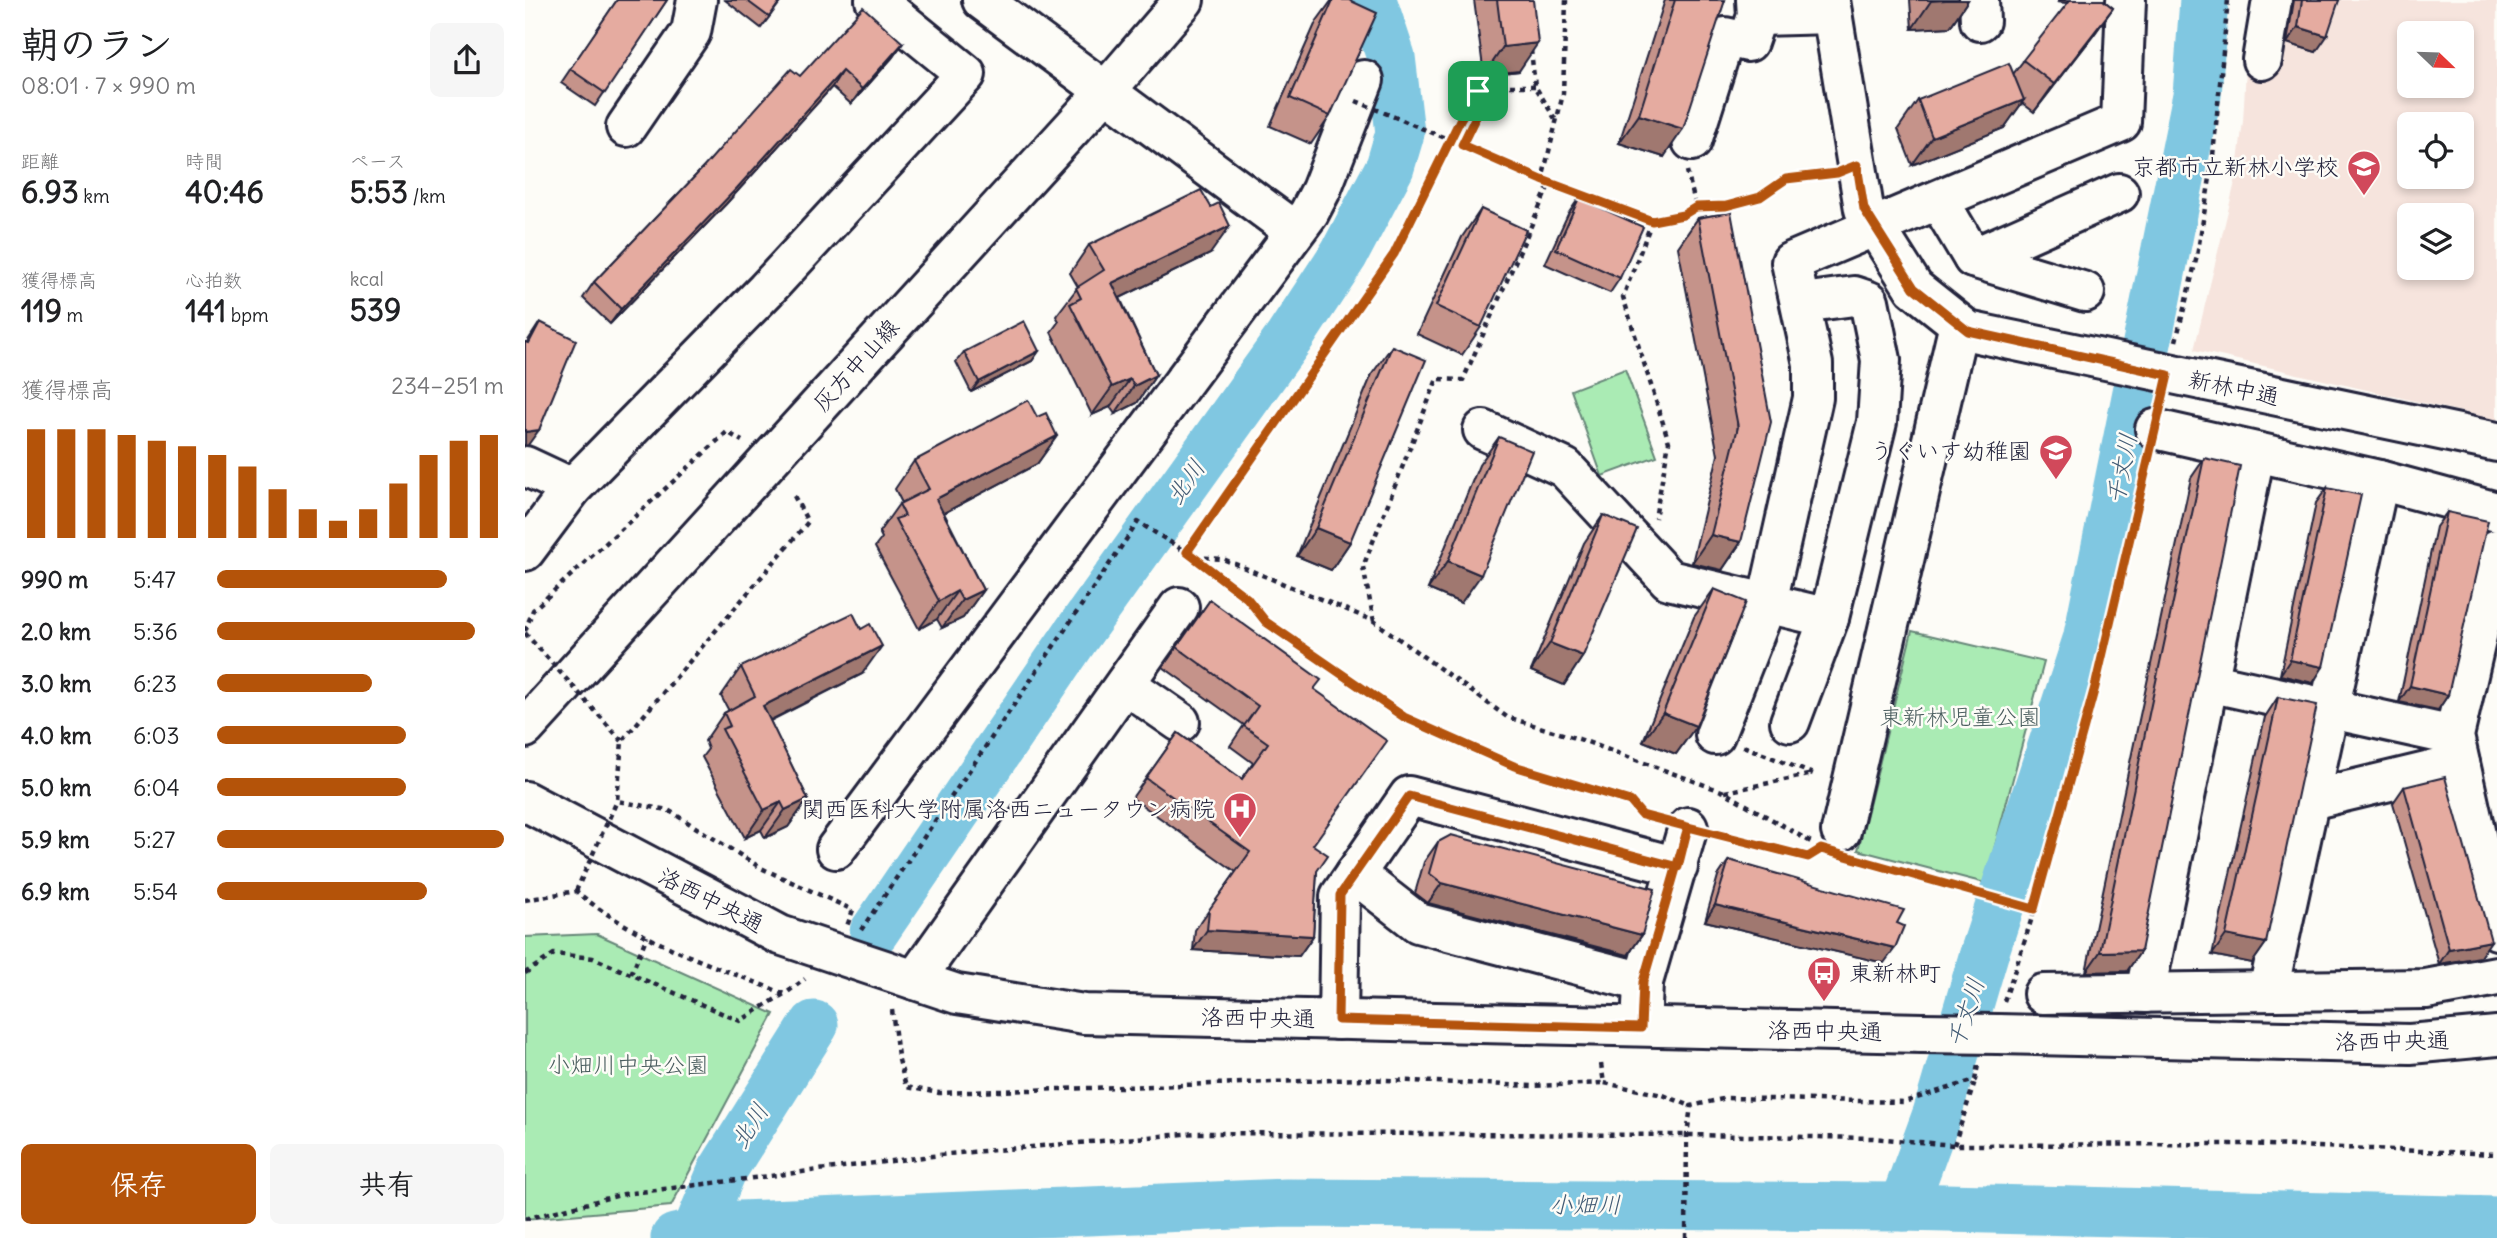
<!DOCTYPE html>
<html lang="ja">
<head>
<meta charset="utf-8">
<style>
  body { margin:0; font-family:Delius,"Klee One",sans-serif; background:#f6f6f6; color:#202124; height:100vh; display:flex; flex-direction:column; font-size:26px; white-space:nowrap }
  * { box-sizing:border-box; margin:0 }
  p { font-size:23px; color:#757577 }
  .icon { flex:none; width:38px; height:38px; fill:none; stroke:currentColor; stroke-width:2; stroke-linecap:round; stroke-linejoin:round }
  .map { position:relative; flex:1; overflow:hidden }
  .sheet { display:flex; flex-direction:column; background:#fff; width:525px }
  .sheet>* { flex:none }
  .needle { width:46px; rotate:113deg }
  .buttons { position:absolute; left:1872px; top:21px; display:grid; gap:14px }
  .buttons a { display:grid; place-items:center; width:77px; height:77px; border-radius:10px; background:#fff; box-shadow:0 4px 10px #0003; font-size:35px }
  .pin { position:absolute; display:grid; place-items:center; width:60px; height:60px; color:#fff; margin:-30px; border-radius:14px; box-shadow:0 4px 10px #0006 }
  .round { display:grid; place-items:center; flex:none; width:74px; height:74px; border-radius:10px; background:#f6f6f6 }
  .head { display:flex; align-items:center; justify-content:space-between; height:119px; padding:0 21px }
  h1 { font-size:38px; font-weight:700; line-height:52px }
  .metrics { display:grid; grid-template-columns:repeat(3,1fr); gap:10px; height:119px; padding:7px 21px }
  .metrics div { display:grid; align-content:center }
  .metrics b { font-size:30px; font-weight:700 }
  .metrics small { font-size:19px; font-weight:400 }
  .metrics p { font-size:19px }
  .chart { height:196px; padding:14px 21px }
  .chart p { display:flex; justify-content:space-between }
  .chart svg { width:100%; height:126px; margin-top:7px; stroke:#b45309; stroke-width:6 }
  .action { display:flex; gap:14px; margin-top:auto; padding:14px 21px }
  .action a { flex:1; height:80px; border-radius:10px; background:#b45309; color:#fff; font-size:28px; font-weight:700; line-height:80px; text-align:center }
  .action a+a { background:#f6f6f6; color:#202124 }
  ul { padding:0 21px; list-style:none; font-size:23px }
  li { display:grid; grid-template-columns:112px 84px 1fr; align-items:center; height:52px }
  li i { height:18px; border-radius:9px; background:#b45309 }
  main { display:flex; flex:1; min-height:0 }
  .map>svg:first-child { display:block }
</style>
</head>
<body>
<main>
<section class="sheet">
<div class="head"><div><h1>朝のラン</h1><p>08:01 · 7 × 990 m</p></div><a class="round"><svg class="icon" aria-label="share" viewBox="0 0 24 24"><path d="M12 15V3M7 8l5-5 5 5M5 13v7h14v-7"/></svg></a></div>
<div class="metrics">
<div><p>距離</p><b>6.93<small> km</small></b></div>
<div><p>時間</p><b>40:46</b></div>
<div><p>ペース</p><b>5:53<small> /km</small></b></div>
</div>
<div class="metrics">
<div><p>獲得標高</p><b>119<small> m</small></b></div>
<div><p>心拍数</p><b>141<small> bpm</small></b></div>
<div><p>kcal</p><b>539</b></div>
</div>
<div class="chart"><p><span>獲得標高</span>234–251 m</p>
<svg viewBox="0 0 160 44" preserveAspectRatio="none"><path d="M5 44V6M15 44V6M25 44V6M35 44V8M45 44V10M55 44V12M65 44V15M75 44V19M85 44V27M95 44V34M105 44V38M115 44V34M125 44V25M135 44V15M145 44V10M155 44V8"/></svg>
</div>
<ul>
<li><b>990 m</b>5:47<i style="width:80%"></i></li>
<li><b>2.0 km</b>5:36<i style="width:90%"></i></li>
<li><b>3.0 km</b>6:23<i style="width:54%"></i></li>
<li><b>4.0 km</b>6:03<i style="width:66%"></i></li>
<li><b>5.0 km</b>6:04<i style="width:66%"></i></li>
<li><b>5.9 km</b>5:27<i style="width:100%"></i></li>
<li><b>6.9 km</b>5:54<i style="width:73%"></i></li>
</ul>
<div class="action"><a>保存</a><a>共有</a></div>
</section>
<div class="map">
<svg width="1972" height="1238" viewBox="0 0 1972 1238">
  <rect width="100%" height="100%" fill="#fdfcf7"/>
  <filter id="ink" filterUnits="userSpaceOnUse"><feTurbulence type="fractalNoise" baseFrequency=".0143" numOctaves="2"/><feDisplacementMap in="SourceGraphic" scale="14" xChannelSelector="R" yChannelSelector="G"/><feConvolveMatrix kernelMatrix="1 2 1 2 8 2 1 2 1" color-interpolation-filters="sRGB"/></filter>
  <g filter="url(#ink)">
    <!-- built -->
    <path fill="#f6e4dd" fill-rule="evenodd" d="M1725 0H1972V420L1669 350 1711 178 1718 121ZM1885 33H1937V86H1885ZM1885 124H1937V177H1885ZM1885 215H1937V268H1885Z"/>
    <!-- green -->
    <g fill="#aaebb4" stroke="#668678" stroke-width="2">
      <polygon points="1100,369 1132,456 1077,476 1046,390"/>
      <polygon points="1387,631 1519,662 1460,883 1333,850"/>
      <polygon points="72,934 249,1014 146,1206 0,1219 0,937"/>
    </g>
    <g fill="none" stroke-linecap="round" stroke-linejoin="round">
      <!-- river -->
      <g stroke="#80c7e1" stroke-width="49">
        <polyline points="349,932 550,637 764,338 819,254 865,167 875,133 866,57 847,0"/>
        <polyline points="1378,1207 1412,1114 1459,954 1562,640 1672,95 1679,0"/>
        <polyline points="171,1233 197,1171 289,1025"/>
        <polyline points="150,1238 214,1225 761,1203 1378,1207 1972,1221"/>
      </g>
      <!-- minor casing -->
      <g stroke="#22223b" stroke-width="44">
        <g id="minor">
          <polyline points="457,0 768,230"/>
          <polyline points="1305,0 1339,209 1389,288 1443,331 1972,442"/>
          <polyline points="1454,0 1455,21"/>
          <polyline points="1232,16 1307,14"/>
          <polyline points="1737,60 1747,0"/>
          <polyline points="101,127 166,32 172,0"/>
          <polyline points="1167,141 1200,37 1223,42 1232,16 1231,0"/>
          <polyline points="1414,201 1448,258 1560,292"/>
          <polyline points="1448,258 1594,193"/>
          <polyline points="1630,429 1854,480 1972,512"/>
          <polyline points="958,430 1040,468 1144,580 1304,618"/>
          <polyline points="0,466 47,488"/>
          <polyline points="1972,549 1929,736 1972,930"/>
          <polyline points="0,551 47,488 241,290 441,74 350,0"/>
          <polyline points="1683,682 1929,736"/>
          <polyline points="600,684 655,722"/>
          <polyline points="1265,722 1304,618 1352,422 1356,360 1344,301 1329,296 1277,303"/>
          <polyline points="1190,735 1242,603 1288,398 1288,364 1266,262 1596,122 1601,0"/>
          <polyline points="1785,800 1935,764"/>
          <polyline points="0,801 255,935 432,994 559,1014 1397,1033"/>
          <polyline points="1316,831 1434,324"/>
          <polyline points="311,849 784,213 796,190 839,80"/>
          <polyline points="830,874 893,923 1118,982"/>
          <polyline points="390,980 654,607"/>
          <polyline points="1743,991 1854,480"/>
          <polyline points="1620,993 1730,454"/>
          <polyline points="1518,994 1901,989 1972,976"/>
          <polyline points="1117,1007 1118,982 1163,827"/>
          <polyline points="813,1020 815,896 884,796 1153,867"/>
          <polyline points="1473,1034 1885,1044 1972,1036"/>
        </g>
      </g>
      <!-- major casing -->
      <g stroke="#22223b" stroke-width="44">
        <polyline id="major" points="0,728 579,93 659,0"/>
      </g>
      <!-- path -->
      <g stroke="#22223b" stroke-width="4.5" stroke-dasharray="5 5" stroke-linecap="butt">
        <polyline points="1041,0 1038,94 1017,180 1127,221 1158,215 1171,207 1201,206 1235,197 1261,179 1301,174"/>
        <polyline points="1006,50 1010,86 1032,122"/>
        <polyline points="1010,86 967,86 953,91 957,104 937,145 1017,180"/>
        <polyline points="1162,171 1171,207"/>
        <polyline points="1127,221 1098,297 1144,442 1130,518"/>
        <polyline points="1651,341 1672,256 1687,166 1703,0"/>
        <polyline points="269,496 283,522 97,741 92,801 143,810 236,868 328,910 322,926"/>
        <polyline points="662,552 869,254 936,118 953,91"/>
        <polyline points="670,557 722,598 741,622 879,717 989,767 1105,801 1117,815 1133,819"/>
        <polyline points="849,621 838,567 912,379 938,380 1025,183"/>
        <polyline points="0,631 8,610 202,432 217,441"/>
        <polyline points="1200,792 1288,774 1218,746"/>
        <polyline points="1192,834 1283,857 1292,852"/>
        <polyline points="1329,858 1509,909"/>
        <path d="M0 900 51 891C110 941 189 965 260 994L280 979"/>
        <polyline points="336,930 613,522 669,557 698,559 849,621 982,717 1054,739 1199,792 1286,842"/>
        <polyline points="0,973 29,954 68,958 215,1021 259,994"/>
        <polyline points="106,974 122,936"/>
        <path d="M1479 1001C1542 825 1581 640 1623 459"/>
        <polyline points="367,1010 373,1056 381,1087 414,1093 838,1079 1007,1086 1079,1083"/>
        <polyline points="1076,1064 1079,1083 1138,1095 1166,1106"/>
        <polyline points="1429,1145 1450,1081"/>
        <polyline points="0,1219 99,1194 423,1154 671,1133 1162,1135 1348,1138 1429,1145 1718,1144 1972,1154"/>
        <polyline points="1161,1238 1162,1135 1166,1106 1202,1098 1379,1102 1450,1080 1453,1065"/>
      </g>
      <!-- minor -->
      <use href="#minor" stroke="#fdfcf7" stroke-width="38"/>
      <!-- major -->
      <use href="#major" stroke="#fdfcf7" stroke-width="38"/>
      <!-- minor-bridge casing -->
      <g stroke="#22223b" stroke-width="44" stroke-linecap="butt">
        <polyline id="minor-bridge" points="1397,1033 1473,1034"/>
      </g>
      <!-- path-bridge -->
      <g stroke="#22223b" stroke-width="4.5" stroke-dasharray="5 5" stroke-linecap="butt">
        <polyline points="831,101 937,145"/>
        <polyline points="0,633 97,741"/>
        <polyline points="51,891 92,801"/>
      </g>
      <!-- minor-bridge -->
      <use href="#minor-bridge" stroke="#fdfcf7" stroke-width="38"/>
    </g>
    <!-- wall -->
    <g fill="#c5938a" stroke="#22223b" stroke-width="2">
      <polygon points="92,0 142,0 70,106 36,83"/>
      <polygon points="200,0 257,0 236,28"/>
      <polygon points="807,0 824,0 805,116 786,144 745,126 791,22"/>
      <polygon points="949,0 1008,0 994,71 959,75"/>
      <polygon points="1140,0 1200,0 1139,157 1094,143"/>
      <polygon points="1385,0 1443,0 1425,27 1387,29"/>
      <polygon points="1533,0 1578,0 1588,8 1568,36 1509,112 1497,103 1479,128 1387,165 1373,129 1393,100 1488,74 1543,3 1533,2"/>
      <polygon points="1769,0 1814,0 1791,52 1762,43"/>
      <polygon points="378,43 367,58 326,104 307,87 201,204 85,324 58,298 69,282 177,169 275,76"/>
      <polygon points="1054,198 1095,278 1085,293 1020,264 1043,214"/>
      <polygon points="956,209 956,327 937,355 892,334 937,237"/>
      <polygon points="1206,212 1216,542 1197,570 1167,563 1193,455 1153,247 1173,218"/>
      <polygon points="564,245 685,254 595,298 631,375 612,403 590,414 585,407 567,415 526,332 534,321 531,316 553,287 545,273"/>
      <polygon points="15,322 3,445 0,446 0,342 2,342"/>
      <polygon points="867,346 825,542 806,570 772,556 847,374"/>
      <polygon points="514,351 507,361 446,392 431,362 439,352"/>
      <polygon points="512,417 532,436 512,464 419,513 458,590 438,618 417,628 412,619 394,629 350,547 357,538 354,532 374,504 377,503 370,489 389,461"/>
      <polygon points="974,437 936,603 903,589 954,465"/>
      <polygon points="1679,459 1616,951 1602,971 1561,972 1611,734 1666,478"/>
      <polygon points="1802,488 1788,683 1755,675 1791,503"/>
      <polygon points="1922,512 1923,695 1913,710 1874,702 1911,527"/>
      <polygon points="1078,515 1058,656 1039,685 1006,671 1059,543"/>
      <polygon points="1189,589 1171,726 1151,754 1118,741 1169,617"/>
      <polygon points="685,600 790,689 788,845 792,871 788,936 774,956 668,950 670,930 711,872 607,798 653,733 717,779 728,763 705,746 719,725 638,667"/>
      <polygon points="216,667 337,674 245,721 283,799 263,827 240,838 236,830 220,838 177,757 183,749 180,741 199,713 204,711 196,696"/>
      <polygon points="1753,697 1741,943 1727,963 1687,955 1740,717"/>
      <polygon points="1879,787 1955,957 1914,964 1868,803"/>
      <polygon points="913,842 1117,935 1103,955 903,903 890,893 899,862"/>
      <polygon points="1204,860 1359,963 1180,921 1193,876"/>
    </g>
    <!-- shaded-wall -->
    <g fill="#a07870" stroke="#22223b" stroke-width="2">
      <polygon points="1421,0 1443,0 1425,27 1387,29 1406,1"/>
      <polygon points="1534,0 1573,0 1571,4 1533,2"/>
      <polygon points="1588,8 1568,36 1509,112 1529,84"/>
      <polygon points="1773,27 1802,36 1791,52 1762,43"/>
      <polygon points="378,43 367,58 326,104 337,89"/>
      <polygon points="1013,43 994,71 959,75 978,47"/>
      <polygon points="317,71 307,87 201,204 85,324 96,309"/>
      <polygon points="1499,100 1479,128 1387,165 1407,137"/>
      <polygon points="1114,115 1158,129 1139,157 1094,143"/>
      <polygon points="705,226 685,254 568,311 587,283"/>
      <polygon points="514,351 507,361 446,392 454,382"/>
      <polygon points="631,375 612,403 590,414 609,386"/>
      <polygon points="605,379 585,407 567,415 587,387"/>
      <polygon points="14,430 3,445 0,446 0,432"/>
      <polygon points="532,436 512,464 392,527 411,499"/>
      <polygon points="791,528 825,542 806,570 772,556"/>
      <polygon points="1186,535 1216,542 1197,570 1167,563"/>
      <polygon points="923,561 956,575 936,603 903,589"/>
      <polygon points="458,590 438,618 417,628 437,600"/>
      <polygon points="432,591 412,619 394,629 414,601"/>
      <polygon points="1025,643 1058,656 1039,685 1006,671"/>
      <polygon points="357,646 337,674 218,734 238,706"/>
      <polygon points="1765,660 1798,667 1788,683 1755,675"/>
      <polygon points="1885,686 1923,695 1913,710 1874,702"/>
      <polygon points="1138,713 1171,726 1151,754 1118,741"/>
      <polygon points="283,799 263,827 240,838 260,810"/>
      <polygon points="256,802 236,830 220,838 239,810"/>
      <polygon points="917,883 1117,935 1103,955 903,903"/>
      <polygon points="1190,905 1370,948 1359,963 1180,921"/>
      <polygon points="682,930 788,936 774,956 668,950"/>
      <polygon points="1701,935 1741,943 1727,963 1687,955"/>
      <polygon points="1966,941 1955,957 1914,964 1924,949"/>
      <polygon points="1616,951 1602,971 1561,972 1575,952"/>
    </g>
    <!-- building -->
    <g fill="#e5aba0" stroke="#22223b" stroke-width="2">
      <polygon points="92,0 142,0 80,93 45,69"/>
      <polygon points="221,0 256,0 244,17"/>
      <polygon points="808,0 824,0 852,13 805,116 765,98"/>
      <polygon points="972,0 1008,0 1013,43 978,47"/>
      <polygon points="1150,0 1200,0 1158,129 1114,115"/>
      <polygon points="1545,0 1578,0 1588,8 1529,84 1498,60"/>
      <polygon points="1777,0 1814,0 1802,36 1773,27"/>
      <polygon points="338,7 378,43 337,89 317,71 212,188 96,309 69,282 177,169 266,69 275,76"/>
      <polygon points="1484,63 1499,100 1407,137 1393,100"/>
      <polygon points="676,190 686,207 694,203 705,226 587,283 631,375 609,386 605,379 587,387 545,304 556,298 551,288 579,270 564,245"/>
      <polygon points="1054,198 1118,227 1095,278 1031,249"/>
      <polygon points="956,209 1001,230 956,327 911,306"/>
      <polygon points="1206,212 1246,422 1216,542 1186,535 1213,427 1173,218"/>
      <polygon points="499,321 514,351 454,382 439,352"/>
      <polygon points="15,322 51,340 14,430 0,432 0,342 4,343"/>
      <polygon points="867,346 901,360 825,542 791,528"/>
      <polygon points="503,400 512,417 521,413 532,436 411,499 458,590 437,600 432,591 414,601 370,519 380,516 374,504 404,489 389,461"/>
      <polygon points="974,437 1007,451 956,575 923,561"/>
      <polygon points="1679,458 1715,466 1616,951 1575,952 1624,714"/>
      <polygon points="1802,488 1836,495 1798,667 1765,660"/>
      <polygon points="1922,512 1963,521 1923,695 1885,686"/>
      <polygon points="1078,515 1112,529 1058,656 1025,643"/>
      <polygon points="1189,589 1221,602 1171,726 1138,713"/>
      <polygon points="685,600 796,680 789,689 862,741 788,845 803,855 792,871 788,936 682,930 684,910 725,852 621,778 653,733 717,779 743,743 719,726 733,706 652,647"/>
      <polygon points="328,613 336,629 345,624 357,646 238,706 283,799 260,810 256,802 239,810 197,729 205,726 199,713 230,696 216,667"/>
      <polygon points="1753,697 1792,705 1741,943 1701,935"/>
      <polygon points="1920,777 1966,941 1924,949 1879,787"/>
      <polygon points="926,835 1130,889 1117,935 917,883 904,873 913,842"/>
      <polygon points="1204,860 1379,910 1372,923 1379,926 1370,948 1190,905"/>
    </g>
  </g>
  <g fill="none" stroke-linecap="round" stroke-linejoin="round" filter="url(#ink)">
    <!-- route casing -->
    <g stroke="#fff" stroke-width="14">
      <polyline id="route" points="953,91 936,118 869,254 662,552 722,598 741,622 879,717 989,766 1105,801 1117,815 1163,827 1118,982 1116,1028 813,1020 815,895 884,796 1153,867 1163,827 1283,857 1296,849 1509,909 1570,687 1643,375 1443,331 1389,288 1339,209 1332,165 1312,173 1261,179 1235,197 1201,206 1171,207 1158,215 1127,221 1017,180 937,145 957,104 953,91"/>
    </g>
    <!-- route -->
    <use href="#route" stroke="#b45309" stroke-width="9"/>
  </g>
  <!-- icons -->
  <defs>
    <g id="school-pin" transform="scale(1.75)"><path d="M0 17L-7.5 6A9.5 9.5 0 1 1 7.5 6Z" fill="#d1495b" stroke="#fdfcf7"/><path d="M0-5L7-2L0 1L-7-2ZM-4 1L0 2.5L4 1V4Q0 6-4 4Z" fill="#fff"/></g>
    <g id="hospital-pin" transform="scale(1.75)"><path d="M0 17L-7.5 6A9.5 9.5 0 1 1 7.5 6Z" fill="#d1495b" stroke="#fdfcf7"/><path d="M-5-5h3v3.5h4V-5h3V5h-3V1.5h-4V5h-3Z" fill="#fff"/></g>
    <g id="bus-pin" transform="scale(1.75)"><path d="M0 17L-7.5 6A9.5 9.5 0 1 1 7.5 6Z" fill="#d1495b" stroke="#fdfcf7"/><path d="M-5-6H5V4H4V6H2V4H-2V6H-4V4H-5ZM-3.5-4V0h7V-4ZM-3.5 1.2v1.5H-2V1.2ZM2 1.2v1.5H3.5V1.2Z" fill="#fff"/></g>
  </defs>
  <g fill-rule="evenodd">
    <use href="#school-pin" x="1839" y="167"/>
    <use href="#school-pin" x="1531" y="451"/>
    <use href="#hospital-pin" x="715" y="809"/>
    <use href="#bus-pin" x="1299" y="973"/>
  </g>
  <g text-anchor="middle" stroke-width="5" stroke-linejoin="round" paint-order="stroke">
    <!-- poi labels -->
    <g font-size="23" fill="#22223b" stroke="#fdfcf7" text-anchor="end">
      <text x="1814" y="175">京都市立新林小学校</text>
      <text x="1506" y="459">うぐいす幼稚園</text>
      <text x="690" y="817">関西医科大学附属洛西ニュータウン病院</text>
      <text x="1324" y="981" text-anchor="start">東新林町</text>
    </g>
    <!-- street labels -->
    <g font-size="23" fill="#22223b" stroke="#fdfcf7">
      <text transform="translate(331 365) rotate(-48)" y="8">灰方中山線</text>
      <text transform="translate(1709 388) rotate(12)" y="8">新林中通</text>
      <text transform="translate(186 900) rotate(27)" y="8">洛西中央通</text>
      <text transform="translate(733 1018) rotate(1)" y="8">洛西中央通</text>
      <text transform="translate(1300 1031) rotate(1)" y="8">洛西中央通</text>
      <text transform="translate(1867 1041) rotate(-1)" y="8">洛西中央通</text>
    </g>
    <!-- park labels -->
    <g font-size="23" fill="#4b5e5f" stroke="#fdfcf7">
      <text x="1435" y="725">東新林児童公園</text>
      <text x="103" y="1073">小畑川中央公園</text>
    </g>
    <!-- water labels -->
    <g font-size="24" font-style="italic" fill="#435c75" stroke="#fdfcf7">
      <text transform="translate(1597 469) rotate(-79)" y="8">千丈川</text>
      <text transform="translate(661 482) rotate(-55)" y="8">北川</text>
      <text transform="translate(1441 1013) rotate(-72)" y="8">千丈川</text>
      <text transform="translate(225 1126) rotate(-58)" y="8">北川</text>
      <text x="1060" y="1213">小畑川</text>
    </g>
  </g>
</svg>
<div class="buttons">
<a><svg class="needle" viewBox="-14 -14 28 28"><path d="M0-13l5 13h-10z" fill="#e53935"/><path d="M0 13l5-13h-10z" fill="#757577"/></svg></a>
<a><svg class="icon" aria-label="locate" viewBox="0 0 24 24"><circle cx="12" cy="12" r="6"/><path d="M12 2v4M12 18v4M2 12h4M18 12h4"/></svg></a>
<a><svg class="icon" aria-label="layers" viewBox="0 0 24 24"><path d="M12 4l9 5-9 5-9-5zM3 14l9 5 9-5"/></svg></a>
</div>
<div class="pin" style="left:953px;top:91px;background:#1e9e55"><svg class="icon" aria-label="arrive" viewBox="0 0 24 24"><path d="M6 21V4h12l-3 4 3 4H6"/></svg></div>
</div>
</main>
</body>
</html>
